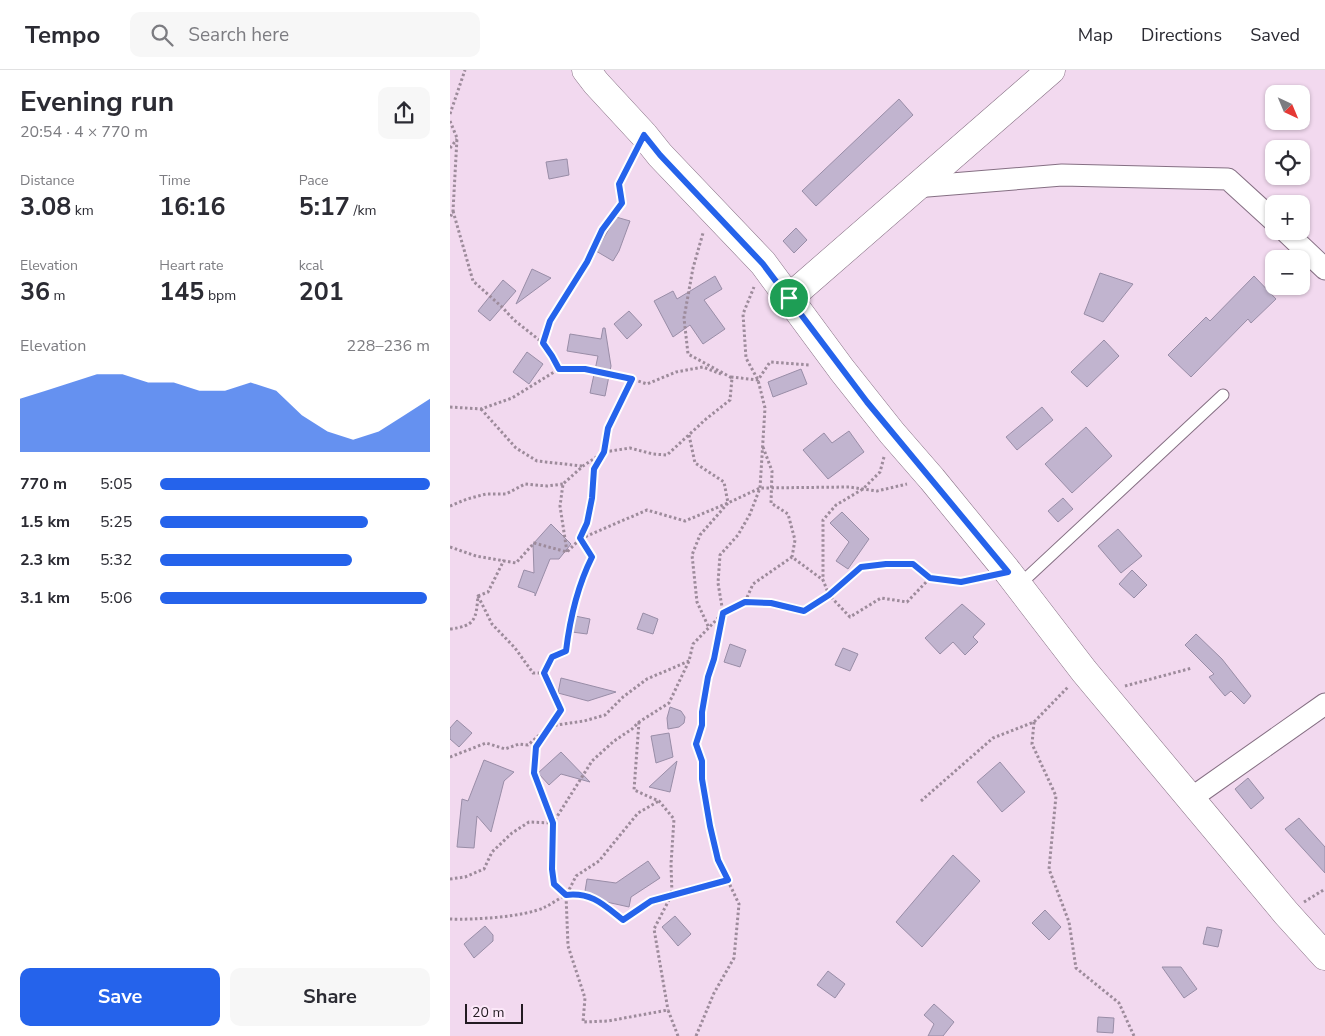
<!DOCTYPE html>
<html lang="en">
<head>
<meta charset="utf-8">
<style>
	:root { --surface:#fff; --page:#f7f7f7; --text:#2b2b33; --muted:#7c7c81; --line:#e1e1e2; --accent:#2563eb }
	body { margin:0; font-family:"Nunito Sans",sans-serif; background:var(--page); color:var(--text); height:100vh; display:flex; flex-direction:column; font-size:19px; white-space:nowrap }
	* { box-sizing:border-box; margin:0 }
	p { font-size:16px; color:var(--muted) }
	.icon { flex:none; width:28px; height:28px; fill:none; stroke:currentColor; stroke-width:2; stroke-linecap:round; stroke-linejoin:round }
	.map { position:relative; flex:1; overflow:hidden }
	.side { display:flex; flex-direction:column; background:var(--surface); width:450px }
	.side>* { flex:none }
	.needle { width:32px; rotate:136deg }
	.buttons { position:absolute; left:815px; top:15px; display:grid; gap:10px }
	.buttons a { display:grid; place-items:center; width:45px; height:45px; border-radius:10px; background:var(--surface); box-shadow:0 1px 4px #0004; font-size:25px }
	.scale { position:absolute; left:15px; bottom:12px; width:58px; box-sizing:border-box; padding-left:5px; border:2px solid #231b22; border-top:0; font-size:14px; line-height:18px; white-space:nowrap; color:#231b22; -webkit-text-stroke:4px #fce8f9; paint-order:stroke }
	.pin { position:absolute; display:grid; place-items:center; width:42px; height:42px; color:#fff; margin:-21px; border:2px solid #fff; border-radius:50%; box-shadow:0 1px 5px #0007 }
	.round { display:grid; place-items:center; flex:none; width:52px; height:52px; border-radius:10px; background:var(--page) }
	.headline { display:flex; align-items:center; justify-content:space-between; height:85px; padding:0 20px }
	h1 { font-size:28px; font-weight:700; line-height:38px }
	.metrics { display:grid; grid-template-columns:repeat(3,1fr); gap:8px; height:85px; padding:5px 20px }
	.metrics div { display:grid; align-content:center }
	.metrics b { font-size:25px; font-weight:700 }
	.metrics small { font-size:14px; font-weight:400 }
	.metrics p { font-size:14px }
	.chart { height:140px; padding:10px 20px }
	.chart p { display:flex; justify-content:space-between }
	.chart svg { width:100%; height:90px; margin-top:5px; fill:var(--accent); opacity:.7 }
	.action { display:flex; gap:10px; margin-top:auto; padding:10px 20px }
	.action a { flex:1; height:58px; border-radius:10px; background:var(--accent); color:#fff; font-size:20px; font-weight:700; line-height:58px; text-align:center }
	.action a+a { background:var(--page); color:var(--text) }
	ul { padding:0 20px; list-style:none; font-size:16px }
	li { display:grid; grid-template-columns:80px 60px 1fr; align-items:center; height:38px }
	li i { height:12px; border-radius:6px; background:var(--accent) }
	header { display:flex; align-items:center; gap:30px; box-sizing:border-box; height:70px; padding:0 25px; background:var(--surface); border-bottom:1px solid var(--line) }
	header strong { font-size:24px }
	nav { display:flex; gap:28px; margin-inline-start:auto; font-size:18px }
	.search { width:350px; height:45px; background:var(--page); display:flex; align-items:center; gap:12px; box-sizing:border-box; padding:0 18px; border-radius:10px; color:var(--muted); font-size:19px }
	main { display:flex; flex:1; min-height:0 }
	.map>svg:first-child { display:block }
	.building { fill:#c1b4cf; stroke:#998da7 }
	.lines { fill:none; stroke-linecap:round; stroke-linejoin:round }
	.service-casing { stroke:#856f83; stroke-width:13 }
	.minor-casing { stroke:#856f83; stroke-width:23 }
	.tertiary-casing { stroke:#856f83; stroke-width:29 }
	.path { stroke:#9d8b9b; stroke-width:3; stroke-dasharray:2.5 2.5; stroke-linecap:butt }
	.service { stroke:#fff; stroke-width:11 }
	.minor { stroke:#fff; stroke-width:21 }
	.tertiary { stroke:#fff; stroke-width:28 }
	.route-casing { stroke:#fff; stroke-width:10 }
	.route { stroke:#2563eb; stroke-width:6 }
</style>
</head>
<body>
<header>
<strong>Tempo</strong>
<div class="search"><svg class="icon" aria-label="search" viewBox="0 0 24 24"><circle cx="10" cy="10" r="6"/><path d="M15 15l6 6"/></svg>Search here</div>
<nav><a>Map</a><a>Directions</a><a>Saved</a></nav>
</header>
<main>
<section class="side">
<div class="headline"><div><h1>Evening run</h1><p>20:54 · 4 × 770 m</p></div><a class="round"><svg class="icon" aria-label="share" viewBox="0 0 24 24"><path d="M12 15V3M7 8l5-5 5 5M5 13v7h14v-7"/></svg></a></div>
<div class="metrics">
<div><p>Distance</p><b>3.08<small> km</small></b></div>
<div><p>Time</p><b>16:16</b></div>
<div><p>Pace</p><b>5:17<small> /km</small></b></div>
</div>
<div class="metrics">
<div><p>Elevation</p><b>36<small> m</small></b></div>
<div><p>Heart rate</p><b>145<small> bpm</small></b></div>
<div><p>kcal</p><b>201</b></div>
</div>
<div class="chart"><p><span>Elevation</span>228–236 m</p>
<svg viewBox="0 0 160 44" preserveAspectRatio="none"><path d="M0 44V18L10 14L20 10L30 6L40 6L50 10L60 10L70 14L80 14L90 10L100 14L110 26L120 34L130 38L140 34L150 26L160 18V44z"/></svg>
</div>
<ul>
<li><b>770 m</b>5:05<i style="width:100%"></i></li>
<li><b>1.5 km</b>5:25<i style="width:77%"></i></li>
<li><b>2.3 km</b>5:32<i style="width:71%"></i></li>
<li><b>3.1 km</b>5:06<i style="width:99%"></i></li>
</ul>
<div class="action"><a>Save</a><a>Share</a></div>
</section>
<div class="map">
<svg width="875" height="966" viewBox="0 0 875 966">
	<rect width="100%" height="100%" fill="#f2d9ef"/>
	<!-- building -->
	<g class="building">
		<path d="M449,29L463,45L366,136L352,121Z"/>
		<path d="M117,89L119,105L99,109L96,92Z"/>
		<path d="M166,147L180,151L169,181L163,191L146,181Z"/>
		<path d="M346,158L357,170L344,183L333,171Z"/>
		<path d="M82,199L101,208L66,234Z"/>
		<path d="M650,203L683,214L653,252L634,244Z"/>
		<path d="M265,206L272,219L254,230L275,259L253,274L240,255L223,267L204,231L223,221L227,229Z"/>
		<path d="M804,206L826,229L801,253L798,249L741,307L718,285L756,247L760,251Z"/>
		<path d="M53,210L66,221L40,251L28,241Z"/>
		<path d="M179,241L192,255L177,269L164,254Z"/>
		<path d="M153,258H155L161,296L155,326L140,323L148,286L117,281L120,264L151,269Z"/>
		<path d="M654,270L669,286L637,317L621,302Z"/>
		<path d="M77,282L93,294L79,314L63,302Z"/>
		<path d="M351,299L357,314L323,327L318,312Z"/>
		<path d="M592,337L603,350L567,380L556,367Z"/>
		<path d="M636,357L662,386L622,423L595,394Z"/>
		<path d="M399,361L414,382L378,409L353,380L374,363L382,373Z"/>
		<path d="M613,428L623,439L608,452L598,441Z"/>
		<path d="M392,442L419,469L398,499L386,491L399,472L380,453Z"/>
		<path d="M101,454L121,474L109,489H100L85,526V523L68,517L74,500L84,503L83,474Z"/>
		<path d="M668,459L692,486L671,503L648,476Z"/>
		<path d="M682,500L697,515L684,528L669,514Z"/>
		<path d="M512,534L535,554L523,567L528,572L515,585L503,572L490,584L475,568Z"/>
		<path d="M193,543L208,549L203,564L187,559Z"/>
		<path d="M125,546L140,549L137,564L122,562Z"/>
		<path d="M746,564L772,589L801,626L794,634L781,621L775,626L759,607L764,604L735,575Z"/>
		<path d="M280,574L296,580L290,597L274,592Z"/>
		<path d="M393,578L408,584L400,601L385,595Z"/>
		<path d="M111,608L166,622L138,631L108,623Z"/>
		<path d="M220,637L231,641L235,647L234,653L229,657L218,659L217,648Z"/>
		<path d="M7,650L22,663L9,677L0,669V658Z"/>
		<path d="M219,663L223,687L206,693L201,666Z"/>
		<path d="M111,682L140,712L111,704L99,715L88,703Z"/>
		<path d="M34,690L64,702L54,711L41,762L27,746L24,778L7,777L12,729L18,731Z"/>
		<path d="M227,691L220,722L199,717Z"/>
		<path d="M550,692L575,722L552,742L527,712Z"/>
		<path d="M798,708L814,728L801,739L785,719Z"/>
		<path d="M849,748L875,777V803L835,759Z"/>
		<path d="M503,785L530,811L472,877L446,852Z"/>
		<path d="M198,791L210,808L181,827L179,837L134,827L137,809L166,813Z"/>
		<path d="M595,840L611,857L599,870L582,853Z"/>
		<path d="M225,846L241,864L228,876L212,857Z"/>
		<path d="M35,856L43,865V871L24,888L14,874Z"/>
		<path d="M757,857L772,860L768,877L753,874Z"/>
		<path d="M712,897H731L747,919L734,928Z"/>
		<path d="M378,901L395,914L385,928L367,915Z"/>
		<path d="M484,934L504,952L493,966H478L484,954L474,945Z"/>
		<path d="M648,947L664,948L663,963L647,962Z"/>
	</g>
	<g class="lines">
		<!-- service casing -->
		<g class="service-casing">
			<path id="service" d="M568,516L773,325"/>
		</g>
		<!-- minor casing -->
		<g class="minor-casing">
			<g id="minor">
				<path d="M465,117L612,105L778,109L824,151"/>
				<path d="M835,161L875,199"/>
				<path d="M740,729L875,634"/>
			</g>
		</g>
		<!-- tertiary casing -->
		<g class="tertiary-casing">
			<g id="tertiary">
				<path d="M136,0L146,13L194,65L210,85L313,193L392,300L442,363L482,409L558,502L634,601L836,843L875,886"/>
				<path d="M339,228L601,0"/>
			</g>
		</g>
		<!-- path -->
		<g class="path">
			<path d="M0,44L15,0"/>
			<path d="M0,51L7,68L3,141L0,148"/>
			<path d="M0,78L7,69"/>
			<path d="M3,141L23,211L52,237L64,250L93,273L109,299"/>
			<path d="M93,273L99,251L137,192L152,160L172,133L169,114L182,87"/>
			<path d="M281,307L308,310L320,292L360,295"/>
			<path d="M0,337L31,339L62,328L109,299H135L182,309L197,314L226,302L253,297L271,304"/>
			<path d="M31,339L66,378L87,391L132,396"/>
			<path d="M239,365L245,393L274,412L278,433L250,465L242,485L247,532L259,558"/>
			<path d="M313,377L322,401L321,433L338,444L345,470L342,487"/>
			<path d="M434,387L430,402L413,419L386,435L373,450V510L379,525L400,547L431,528L457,532L480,508"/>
			<path d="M0,436L17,429L36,424H56L75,414L97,416L113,414"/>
			<path d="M0,477L26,486L66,493L84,473L117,482L130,469L137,453L142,428L144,399L154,382L180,378L203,384L217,385L256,349L280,330L282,308L238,284L234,248L243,198L253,163"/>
			<path d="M117,482L110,436L113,414L133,396L154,382L158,358L182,309"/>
			<path d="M28,526L42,554L65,578L83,603H94"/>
			<path d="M295,532L303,514L342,487L373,510"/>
			<path d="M0,559C25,556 26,550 28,526L38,522L54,490"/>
			<path d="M675,616L742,598"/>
			<path d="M189,652L184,720L209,731L224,749L221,794L222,824L204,859L218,940"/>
			<path d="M584,652L582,674L606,726L599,799L619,852L626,898L669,933L684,966"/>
			<path d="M100,656L134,651L155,645L173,627L197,609L239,591"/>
			<path d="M0,687L36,673L55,679L69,674L78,675L95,660"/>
			<path d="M471,731L543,668L584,652L618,617"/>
			<path d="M0,809L15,807L34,799L42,782L62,763L79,752L103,753L142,691L164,671L182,659L189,652L219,633L239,591L243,574L273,543L295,532L321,533L354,541L379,525L411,497L436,494H463L480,508L511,512L533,507"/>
			<path d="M117,824L126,806L149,791L188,743L209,731"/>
			<path d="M854,832L875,819"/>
			<path d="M0,849C23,850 76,847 95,837C106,832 117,821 130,824C147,828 160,840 173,850L201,831L278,810"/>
			<path d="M228,966L218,940L158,951L133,952L135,928L118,876L116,825L104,814L101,799L103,753L84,703L86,677L111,640L94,603L102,587L116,581C120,548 127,517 142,487L130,469L197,440L235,451L278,433L310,418L399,417L427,421L457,414"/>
			<path d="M246,966L264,923L284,888L289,834L268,790L260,756L252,709V691L247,674L252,655V642L257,607L264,589L273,543L268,513L270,485L288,465L300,444L310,418L315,338L308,310L296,288L293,244L304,217"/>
		</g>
		<!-- service -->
		<use href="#service" class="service"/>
		<!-- minor -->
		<use href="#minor" class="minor"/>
		<!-- tertiary -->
		<use href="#tertiary" class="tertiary"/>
	</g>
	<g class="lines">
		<!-- route casing -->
		<g class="route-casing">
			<path id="route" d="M194,65L210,85L313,194L417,332L558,502L511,512L480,508L463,494H436L411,497L379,525L354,541L321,533L295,532L273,543L264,589L258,607L252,642V655L246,674L252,691V709L260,756L268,790L278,810L201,831L173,850C154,835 142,822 116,825L104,814L102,799L103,753L84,703L86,677L111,640L94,603L102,587L116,581C120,548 127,517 142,487L130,468L137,453L142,428L144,399L154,382L158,358L182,309L135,299H109L102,286L93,273L100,251L137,192L152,160L172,133L169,114Z"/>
		</g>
		<!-- route -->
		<use href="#route" class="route"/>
	</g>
</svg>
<div class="buttons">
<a><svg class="needle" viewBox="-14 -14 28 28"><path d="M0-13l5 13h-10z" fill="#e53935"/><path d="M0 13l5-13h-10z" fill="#7c7c81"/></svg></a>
<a><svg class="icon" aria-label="locate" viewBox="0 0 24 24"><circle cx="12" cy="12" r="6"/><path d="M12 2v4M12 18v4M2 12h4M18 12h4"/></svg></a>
<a>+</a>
<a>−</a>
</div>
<div class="scale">20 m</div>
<div class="pin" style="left:339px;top:228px;background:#1e9e55"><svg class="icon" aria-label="arrive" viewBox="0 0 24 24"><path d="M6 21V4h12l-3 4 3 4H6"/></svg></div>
</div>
</main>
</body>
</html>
